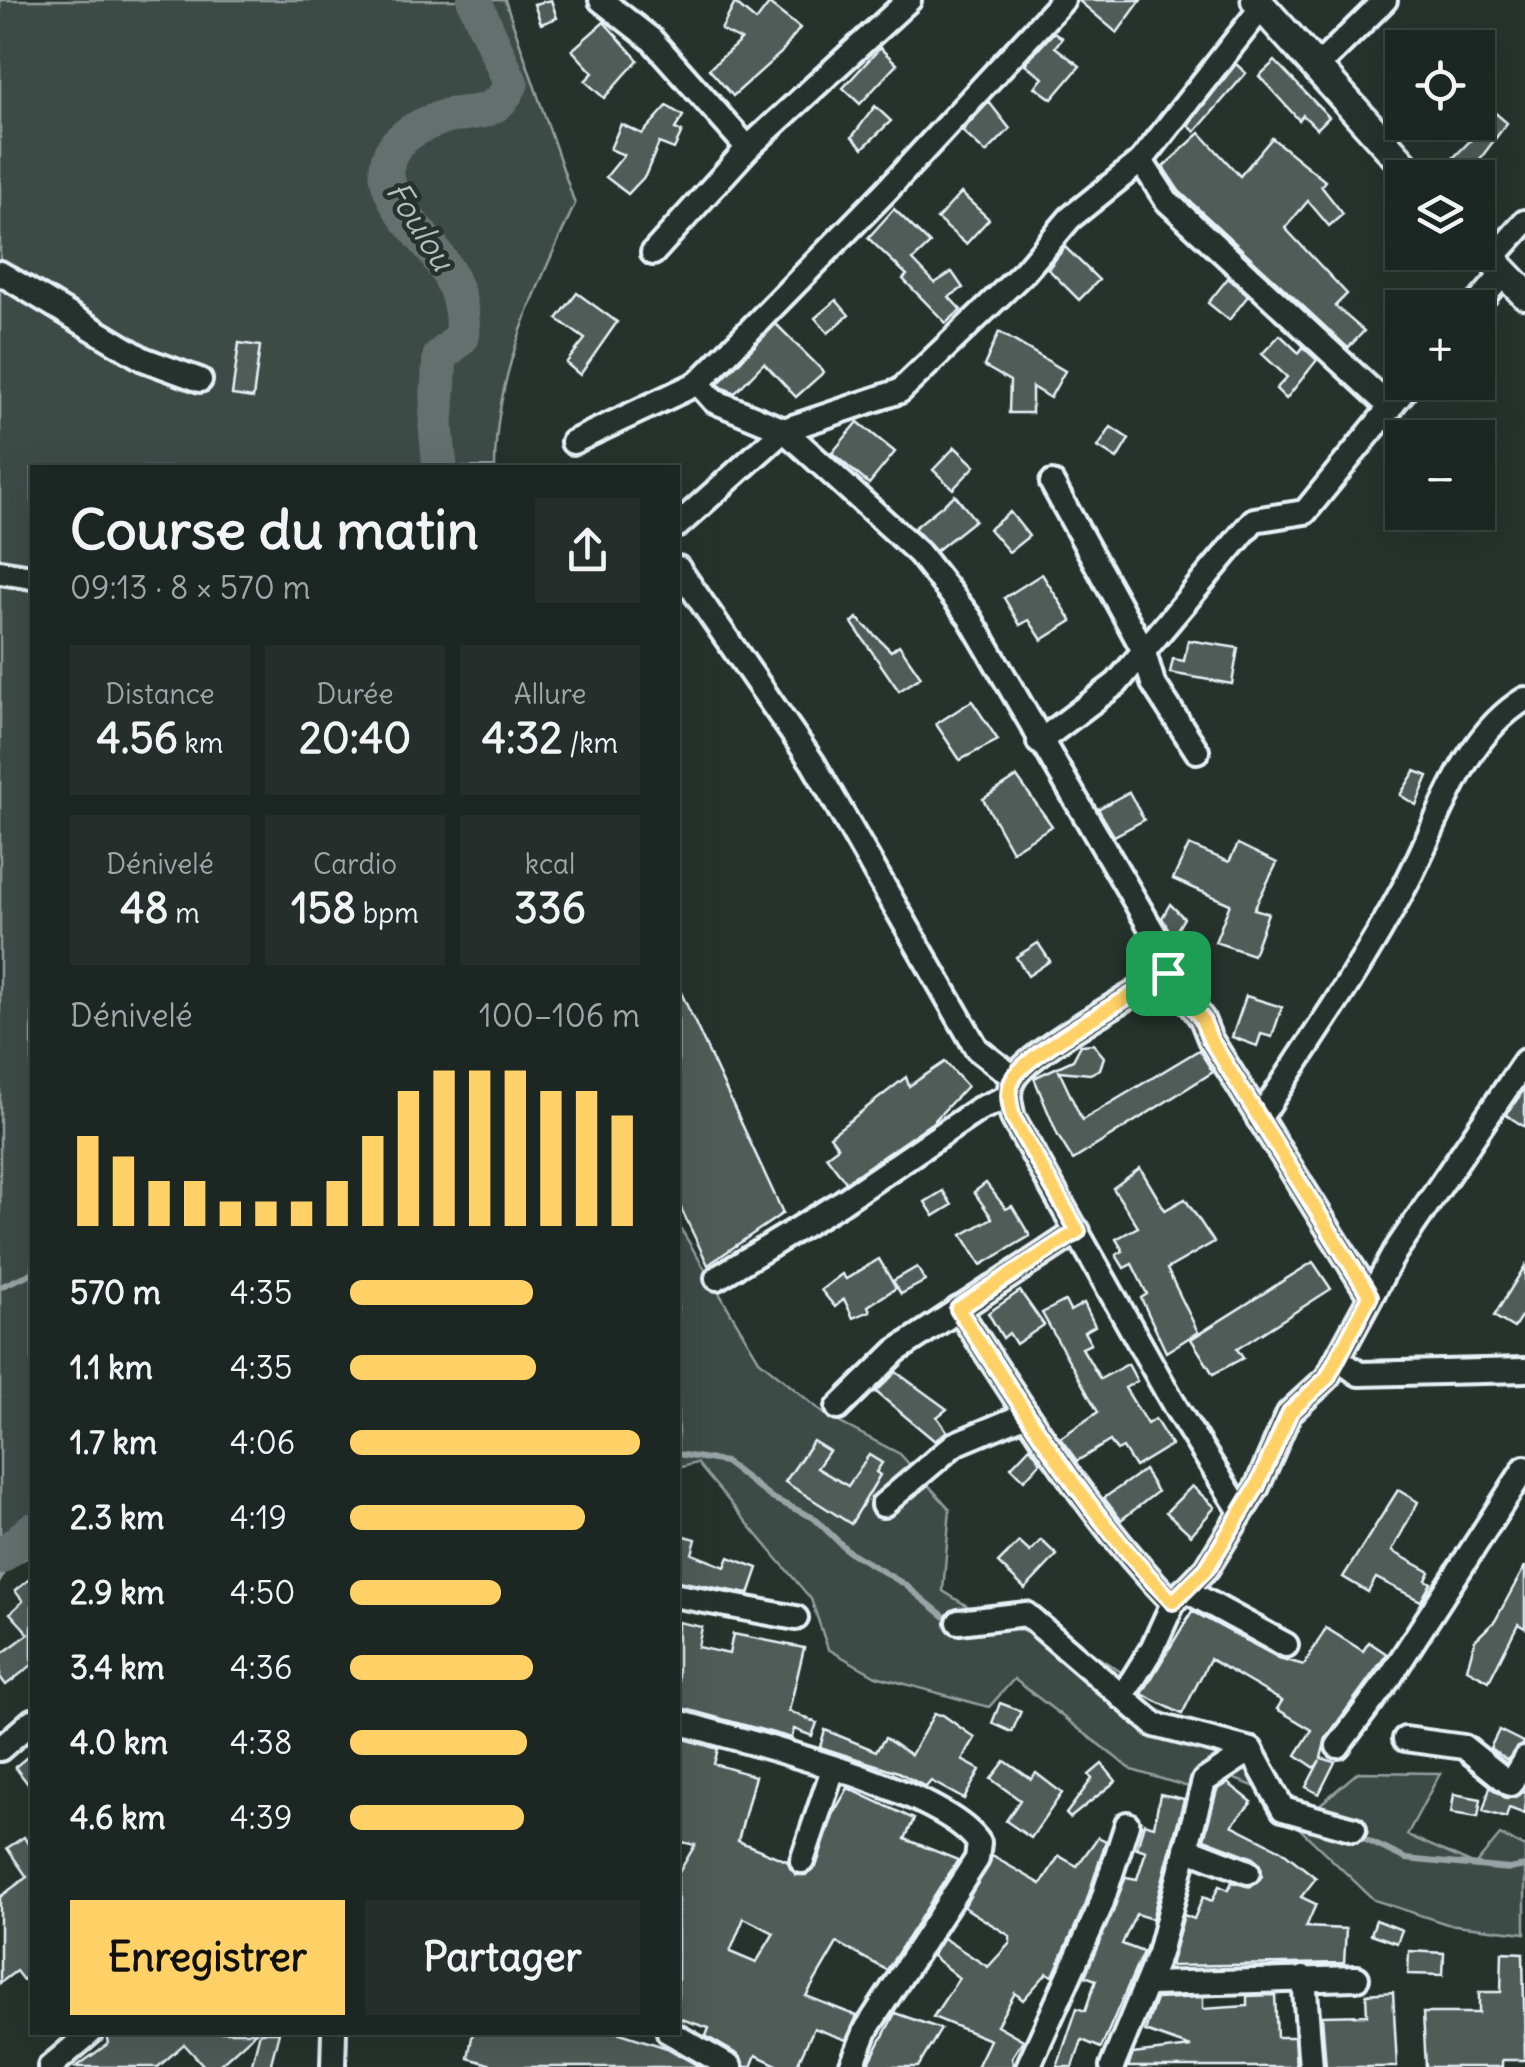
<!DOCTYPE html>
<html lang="fr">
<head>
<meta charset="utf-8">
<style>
	:root { --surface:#1c2622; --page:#252e2a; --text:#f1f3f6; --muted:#a0a5a5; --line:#3a4340; --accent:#ffd166 }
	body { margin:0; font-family:Delius,sans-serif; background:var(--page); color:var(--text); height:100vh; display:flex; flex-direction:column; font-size:38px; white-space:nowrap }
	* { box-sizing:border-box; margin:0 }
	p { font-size:32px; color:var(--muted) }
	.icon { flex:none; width:55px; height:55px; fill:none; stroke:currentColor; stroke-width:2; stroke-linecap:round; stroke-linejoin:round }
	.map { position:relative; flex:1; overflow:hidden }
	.details { position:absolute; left:30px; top:465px; width:650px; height:1570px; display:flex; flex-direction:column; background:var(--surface); border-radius:0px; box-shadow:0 10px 40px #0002,0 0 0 2px var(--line) }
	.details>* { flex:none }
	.buttons { position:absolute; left:1385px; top:30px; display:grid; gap:20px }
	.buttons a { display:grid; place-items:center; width:110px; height:110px; border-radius:0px; background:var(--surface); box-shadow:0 10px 40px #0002,0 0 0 2px var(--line); font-size:50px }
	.pin { position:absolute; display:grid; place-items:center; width:85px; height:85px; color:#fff; margin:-42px; border-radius:20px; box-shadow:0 5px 15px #0006 }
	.round { display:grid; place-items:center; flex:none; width:105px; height:105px; border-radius:0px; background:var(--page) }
	.summary { display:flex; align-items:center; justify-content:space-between; height:170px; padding:0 40px }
	h1 { font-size:55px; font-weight:700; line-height:75px }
	.stats { display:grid; grid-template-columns:repeat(3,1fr); gap:15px; height:170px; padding:10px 40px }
	.stats div { display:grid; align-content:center; border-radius:0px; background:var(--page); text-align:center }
	.stats b { font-size:42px; font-weight:700 }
	.stats small { font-size:28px; font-weight:400 }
	.stats p { font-size:28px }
	.chart { height:280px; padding:20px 40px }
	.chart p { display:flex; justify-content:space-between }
	.chart svg { width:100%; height:180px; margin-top:10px; stroke:var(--accent); stroke-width:6 }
	.cta { display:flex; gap:20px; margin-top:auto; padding:20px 40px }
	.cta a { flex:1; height:115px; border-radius:0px; background:var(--accent); color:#111; font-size:40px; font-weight:700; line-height:115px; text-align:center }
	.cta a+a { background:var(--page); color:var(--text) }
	ul { padding:0 40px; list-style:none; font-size:32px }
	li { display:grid; grid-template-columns:160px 120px 1fr; align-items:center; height:75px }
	li i { height:25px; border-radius:12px; background:var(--accent) }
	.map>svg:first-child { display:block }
	.green { fill:#3e4b47; stroke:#939ea0; stroke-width:2.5 }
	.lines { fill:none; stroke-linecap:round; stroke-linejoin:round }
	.stream { stroke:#98a3a5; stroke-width:6 }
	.river { stroke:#636f6d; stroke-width:35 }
	.building { fill:#505c59; stroke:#e8f1f8; stroke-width:2.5; fill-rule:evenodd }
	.minor-casing { stroke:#e8f1f8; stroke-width:30 }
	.tertiary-casing { stroke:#e8f1f8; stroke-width:35 }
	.minor { stroke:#26332d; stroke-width:22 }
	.tertiary { stroke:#26332d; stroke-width:28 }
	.route-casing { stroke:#fff; stroke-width:20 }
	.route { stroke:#ffd166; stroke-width:12 }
	.labels { text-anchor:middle; stroke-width:9; stroke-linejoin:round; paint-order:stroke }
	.water-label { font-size:32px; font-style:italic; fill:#b3bdc0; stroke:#26332d }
</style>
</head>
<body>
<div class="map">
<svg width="1525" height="2067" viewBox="0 0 1525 2067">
	<rect width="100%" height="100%" fill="#26332d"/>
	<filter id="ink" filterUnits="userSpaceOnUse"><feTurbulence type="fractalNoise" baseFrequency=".01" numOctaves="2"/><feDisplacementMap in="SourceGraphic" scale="20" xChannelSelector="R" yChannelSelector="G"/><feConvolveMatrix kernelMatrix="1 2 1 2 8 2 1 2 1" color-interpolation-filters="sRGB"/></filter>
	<g filter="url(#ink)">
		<!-- green -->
		<g class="green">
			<path d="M0,0H505L575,204C536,290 495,372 495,467L32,468V1554L6,1571L0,1581Z"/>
			<path d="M678,1224L759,1360L827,1416L900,1454L950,1509L943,1591L993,1622L1033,1615L1124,1674L1117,1686L1172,1717L1230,1738L1310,1813L1358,1772L1440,1773L1407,1835L1475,1865L1500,1835L1525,1847V1933L1447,1924L1374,1900L1256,1787L1219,1773L1195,1789L1132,1770L1014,1679L989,1707L876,1676L828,1649L811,1599L697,1463L678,1468Z"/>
		</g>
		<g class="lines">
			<!-- stream -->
			<g class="stream">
				<path d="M0,1287L32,1273"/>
				<path d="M678,1454L725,1462L772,1498L814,1518L848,1551L904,1584L955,1625"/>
				<path d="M982,1630L1016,1627L1033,1631"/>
				<path d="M1358,1836L1406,1859L1509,1869L1525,1866"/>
			</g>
			<!-- river -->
			<g class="river">
				<path d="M440,468L436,426L440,357L462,337C466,292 444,261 415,228C369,174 379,137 447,116C459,113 473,114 485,110C499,105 505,96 511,84L474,0"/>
				<path d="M0,1557L32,1530"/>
			</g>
		</g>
		<!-- building -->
		<g class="building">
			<path d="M551,0L557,18L541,24L534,4Z"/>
			<path d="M1078,0H1141L1117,33Z"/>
			<path d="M735,3L756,21L769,4L800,28L781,53L733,96L709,69L741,40L721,30Z"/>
			<path d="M604,22L638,60L604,98L585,81L593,73L572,50Z"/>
			<path d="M1054,32L1062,38L1055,47L1080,66L1052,99L1035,87L1043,78L1025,64Z"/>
			<path d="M880,48L897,64L860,104L843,88Z"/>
			<path d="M1275,61L1329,117L1317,129L1303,115L1299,120L1259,76Z"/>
			<path d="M1236,64L1246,73L1195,132L1188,125Z"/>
			<path d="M1478,98L1507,123L1477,163L1458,178L1446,165L1472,139L1462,130L1468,122H1478Z"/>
			<path d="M989,102L1010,129L986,153L962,131Z"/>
			<path d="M667,106L683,116L675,129L682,132L674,149L659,143L645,176L628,194L606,177L624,155L610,149L621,124L642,134Z"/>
			<path d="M875,106L891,121L863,148L852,137Z"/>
			<path d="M1200,133L1240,176L1272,138L1325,181L1321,186L1343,214L1329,226L1308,201L1285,228L1347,294L1335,306L1364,331L1348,348L1179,191L1163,167Z"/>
			<path d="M961,193L989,219L966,244L937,219Z"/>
			<path d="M894,209L930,244L913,260L935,283L952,272L963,288L949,297L961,310L946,323L903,279L907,275L868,238Z"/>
			<path d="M1065,247L1099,280L1079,300L1048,269Z"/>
			<path d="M1228,278L1248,296L1229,320L1208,303Z"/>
			<path d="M577,293L617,322L580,375L566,363L585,339L557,319Z"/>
			<path d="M836,300L849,315L828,333L815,318Z"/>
			<path d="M776,324L824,372L796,397L764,363L735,393L723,388L718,384Z"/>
			<path d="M999,332L1065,371L1050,398L1032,387V413H1009L1010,381L984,366Z"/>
			<path d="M1280,335L1299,353L1303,347L1317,360L1286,399L1276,389L1287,377L1262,354Z"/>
			<path d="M239,343L260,346L253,398L232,395Z"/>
			<path d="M858,422L895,452L869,484L832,453Z"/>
			<path d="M1111,427L1129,439L1117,459L1098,447Z"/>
			<path d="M955,447L975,466L953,489L933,470Z"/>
			<path d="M955,495L975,520L936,551L914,528Z"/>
			<path d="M1010,512L1029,536L1009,552L989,529Z"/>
			<path d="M1042,574L1072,621L1042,640L1029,620L1020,625L1004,598Z"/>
			<path d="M857,618L891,651L899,645L921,677L899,691L852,623Z"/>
			<path d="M1188,640L1238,648L1232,684L1170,673L1173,659L1184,661Z"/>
			<path d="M972,701L998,740L960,760L936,724Z"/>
			<path d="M1415,771L1428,776L1416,805L1400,795Z"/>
			<path d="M1017,777L1052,826L1012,851L983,799Z"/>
			<path d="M1129,792L1144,820L1114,836L1098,809Z"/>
			<path d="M1238,844L1277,863L1254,909L1268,913L1253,955L1215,942L1230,904L1173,879L1189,845L1229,862Z"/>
			<path d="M1170,904L1184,918L1173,937L1162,918Z"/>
			<path d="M1038,943L1050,961L1028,976L1016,957Z"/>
			<path d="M678,986L783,1213L708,1265L678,1202Z"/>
			<path d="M1246,996L1282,1007L1272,1037L1261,1034L1257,1046L1232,1037Z"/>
			<path d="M1093,1044L1104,1057L1100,1069L1090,1074L1059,1071L1082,1120L1199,1050L1213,1072L1073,1160L1058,1136L1034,1078L1073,1060L1081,1045Z"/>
			<path d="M945,1062L967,1086L933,1122L846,1182L826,1156L838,1147L830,1136L906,1077L909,1086Z"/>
			<path d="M1525,1088V1127L1506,1115Z"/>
			<path d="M1140,1168L1165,1210L1185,1199L1214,1242L1167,1269L1198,1332L1166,1352L1141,1298L1147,1294L1132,1264L1124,1268L1116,1255L1123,1251L1116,1239L1138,1227L1113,1188Z"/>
			<path d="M986,1183L1006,1209L1012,1206L1030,1236L981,1265L962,1235L992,1218L974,1192Z"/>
			<path d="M943,1191L952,1205L934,1216L925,1202Z"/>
			<path d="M879,1259L896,1288L868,1306L870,1311L853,1318L844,1299L835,1307L821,1290L842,1274L846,1279Z"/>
			<path d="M1313,1262L1331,1289L1237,1349L1243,1358L1213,1374L1191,1339Z"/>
			<path d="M1525,1266V1311L1514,1328L1494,1316Z"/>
			<path d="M917,1267L925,1281L901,1294L893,1281Z"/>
			<path d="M1020,1291L1044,1325L1016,1344L1009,1333L1003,1338L988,1313Z"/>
			<path d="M1065,1301L1070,1311L1084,1303L1095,1326L1084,1332L1091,1344L1082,1348L1100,1379L1128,1364L1137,1381L1125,1388L1147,1424L1155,1419L1171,1445L1135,1467L1123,1448L1117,1451L1110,1441L1077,1461L1060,1438L1098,1412L1042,1313Z"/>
			<path d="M896,1372L947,1409L937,1417L947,1431L935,1441L876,1392Z"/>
			<path d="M813,1441L829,1451L817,1468L848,1486L869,1455L882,1463L876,1472L880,1475L851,1524L785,1482Z"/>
			<path d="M1030,1447L1041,1462L1024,1480L1011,1467Z"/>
			<path d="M1144,1470L1157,1492L1121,1520L1104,1498Z"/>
			<path d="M1192,1486L1215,1507L1191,1535L1166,1512Z"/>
			<path d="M1398,1490L1418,1502L1392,1551L1430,1572L1426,1580L1431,1583L1421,1601L1376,1578L1368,1592L1343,1577Z"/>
			<path d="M678,1534L696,1539L692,1554L725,1567L729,1557L758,1568L749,1594L678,1581Z"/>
			<path d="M1041,1540L1057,1555L1025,1589L998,1563L1019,1542L1030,1552Z"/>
			<path d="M1525,1566V1628L1518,1624L1489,1681L1467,1669L1475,1640L1495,1621Z"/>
			<path d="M32,1577V1665L6,1685L0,1677V1655L29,1634L10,1613L23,1601L15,1591Z"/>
			<path d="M1192,1611L1279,1658L1304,1665L1326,1628L1363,1651L1369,1642L1387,1654L1326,1738L1321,1758L1335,1762L1319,1794L1306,1787L1320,1760L1315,1768L1296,1755L1312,1730L1277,1709L1282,1701L1210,1659L1182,1714L1142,1694Z"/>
			<path d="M678,1622L702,1627L698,1647L729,1654L733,1634L804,1648L789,1711L817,1723L812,1736L794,1729L792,1738L678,1707Z"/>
			<path d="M1000,1703L1021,1711L1012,1732L992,1723Z"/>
			<path d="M934,1714L943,1715L975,1738L962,1760L980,1770L964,1799L931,1781L926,1787L898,1772L820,1747L825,1730L876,1751L885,1738L911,1755Z"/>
			<path d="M1499,1730L1525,1743L1507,1760L1490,1748Z"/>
			<path d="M678,1737L718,1749L714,1764L755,1776L738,1841L787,1861L796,1875H806L816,1867L834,1812L848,1788L914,1819L905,1839L958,1860L887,1970L837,1943L806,1996L857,2016L846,2040L814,2028L796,2067H781L756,2055L751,2067H745L738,2055L706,2036L709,2028L678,2018V1874L695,1845L678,1841L682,1808L678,1807ZM744,1918L774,1933L756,1963L730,1952Z"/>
			<path d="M32,1753V1789L15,1767Z"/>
			<path d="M1005,1761L1031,1779L1036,1773L1062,1793L1031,1838L1006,1821L1020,1800L991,1779Z"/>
			<path d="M1102,1764L1116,1781L1070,1818L1066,1814L1092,1779L1089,1775Z"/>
			<path d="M1228,1783L1252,1802L1232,1825L1281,1850L1316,1878L1301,1897L1316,1904L1306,1927L1346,1929L1344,1963L1170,1966L1184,1915L1194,1919L1203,1897L1212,1901L1219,1886L1228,1890L1232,1882L1251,1887L1262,1876L1254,1858L1204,1839L1217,1790Z"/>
			<path d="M1490,1787L1507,1799L1525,1791V1814L1509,1808L1506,1818L1483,1811Z"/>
			<path d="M1160,1794L1184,1799L1152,1919L1136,1914L1122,1944L1143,1952L1101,2048L1082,2040L1073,2067H1057L1077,2008L1085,2011L1096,1980L1085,1976L1126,1877L1137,1879L1146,1851L1137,1848L1144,1823L1154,1826Z"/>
			<path d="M1454,1794L1481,1799L1478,1817L1451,1813Z"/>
			<path d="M24,1837L32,1850V1973L23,1980L16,1971L0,1983V1897L27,1877L7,1848Z"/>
			<path d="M1098,1837L1106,1841L1087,1900L1053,1976L1047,1973L1023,2000L1015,1993L997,2025L1023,2040L1012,2057L1013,2067H977L990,2040L933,2017L959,1978L932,1956L943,1938L988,1967L1010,1943V1936L964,1907L992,1856L1041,1884L1059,1856L1077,1866Z"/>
			<path d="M1376,1920L1402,1930L1397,1943L1371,1934Z"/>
			<path d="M1409,1951L1444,1953L1443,1975L1408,1974Z"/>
			<path d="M1502,1952L1523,1953L1525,2060H1502V2067H1426L1423,2013H1479V1992H1501Z"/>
			<path d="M1393,1992L1397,2067H1326L1322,2016L1367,2015L1366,1994Z"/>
			<path d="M1275,1995L1277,2037H1294L1296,2067H1128L1133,2054L1191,2047L1145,2031L1156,1999L1203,1997V2009L1247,2006V1996Z"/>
			<path d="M895,2013L941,2029L918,2067H867Z"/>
			<path d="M106,2032H256L217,2067H205L184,2044L158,2067H76L109,2043Z"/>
			<path d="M260,2032H279L270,2067H251Z"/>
			<path d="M473,2032H617L667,2048L700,2067H499L468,2058Z"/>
		</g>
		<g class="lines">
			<!-- minor casing -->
			<g class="minor-casing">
				<g id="minor">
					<path d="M601,0L652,40L748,148"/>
					<path d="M1317,67L1385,0"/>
					<path d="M1141,161L1167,201L1391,408"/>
					<path d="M653,253L748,148L909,0"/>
					<path d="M1491,260L1525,222"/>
					<path d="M0,273L143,359L200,380"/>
					<path d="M1474,308L1504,273"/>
					<path d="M698,383L714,401L784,430L919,553L970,618L1167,956L1168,973"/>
					<path d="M573,442L698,383L886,191L1063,0"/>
					<path d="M1052,483L1143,649L1153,683L1197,751"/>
					<path d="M678,525L784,430L900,391L1025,271L1070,218L1141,161L1262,7"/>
					<path d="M678,568L813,763L977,1049L1013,1077"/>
					<path d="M0,572L32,577"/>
					<path d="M1039,742L1117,683L1254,520L1305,512L1411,382"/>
					<path d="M1259,1119C1310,1042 1363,965 1406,884C1439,821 1462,737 1525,699"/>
					<path d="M717,1278L842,1202L979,1109L1008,1097"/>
					<path d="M958,1309C1025,1411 1087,1515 1173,1603"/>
					<path d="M1338,1359L1359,1374L1525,1370"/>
					<path d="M838,1408L896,1351L1078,1231"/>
					<path d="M883,1505L955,1444L1027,1414"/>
					<path d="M1240,1510L1176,1408L1013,1118C1010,1105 1006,1092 1013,1080C1027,1052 1137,993 1168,973L1202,1019L1210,1039L1370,1296"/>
					<path d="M1185,1590L1286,1645"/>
					<path d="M678,1596L796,1618"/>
					<path d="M959,1622L1026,1614L1155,1725L1251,1750L1283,1809L1354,1829"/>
					<path d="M1122,1697L1153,1647L1173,1603L1207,1568L1257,1487L1289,1413L1327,1378L1395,1252L1525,1061"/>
					<path d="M678,1722C745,1742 943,1788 979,1843L977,1859L867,2028L851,2067"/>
					<path d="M1405,1739L1464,1747L1510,1784L1525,1759"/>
					<path d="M1338,1746L1390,1677L1525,1468"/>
					<path d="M0,1749L32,1721"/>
					<path d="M1186,1848L1248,1872"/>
					<path d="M802,1861L833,1769"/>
					<path d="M1304,1978L1311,2067"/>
					<path d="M1149,1984L1357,1978"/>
					<path d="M669,2032L730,2067"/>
					<path d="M50,2067L91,2032"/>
					<path d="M333,2067L334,2032"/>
					<path d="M1028,2067L1101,1905L1127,1824"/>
					<path d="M1112,2067L1159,1953L1204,1781L1251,1750"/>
				</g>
			</g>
			<!-- tertiary casing -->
			<g class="tertiary-casing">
				<g id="tertiary">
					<path d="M1256,0L1416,178"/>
					<path d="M1478,245L1525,294"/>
				</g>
			</g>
			<!-- minor -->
			<use href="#minor" class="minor"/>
			<!-- tertiary -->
			<use href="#tertiary" class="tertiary"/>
		</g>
	</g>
	<g class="lines" filter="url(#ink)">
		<!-- route casing -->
		<g class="route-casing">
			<path id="route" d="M1168,973L1202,1019L1210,1039L1370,1296L1327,1378L1290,1412L1257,1486L1207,1568L1173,1602C1087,1515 1025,1411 958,1309L1078,1231L1013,1118C1010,1105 1006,1092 1013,1079C1027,1052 1137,993 1168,973Z"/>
		</g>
		<!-- route -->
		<use href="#route" class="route"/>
	</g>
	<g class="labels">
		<!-- water labels -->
		<g class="water-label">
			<text transform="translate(420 226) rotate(58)" y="11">Foulou</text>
		</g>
	</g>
</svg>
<div class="buttons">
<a><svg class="icon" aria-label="locate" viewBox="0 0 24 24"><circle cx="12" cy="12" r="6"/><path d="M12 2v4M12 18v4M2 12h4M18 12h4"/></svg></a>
<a><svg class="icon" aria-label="layers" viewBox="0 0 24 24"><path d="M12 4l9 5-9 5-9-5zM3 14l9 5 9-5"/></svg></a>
<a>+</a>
<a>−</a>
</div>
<div class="pin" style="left:1168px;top:973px;background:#1e9e55"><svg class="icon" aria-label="arrive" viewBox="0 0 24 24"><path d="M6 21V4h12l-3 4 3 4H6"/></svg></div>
<section class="details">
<div class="summary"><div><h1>Course du matin</h1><p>09:13 · 8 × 570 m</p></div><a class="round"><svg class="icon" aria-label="share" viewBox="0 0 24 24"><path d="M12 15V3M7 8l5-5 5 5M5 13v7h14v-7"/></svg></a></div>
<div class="stats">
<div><p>Distance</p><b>4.56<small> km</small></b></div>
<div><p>Durée</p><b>20:40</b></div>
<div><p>Allure</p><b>4:32<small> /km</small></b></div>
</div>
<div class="stats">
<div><p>Dénivelé</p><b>48<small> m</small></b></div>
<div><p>Cardio</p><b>158<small> bpm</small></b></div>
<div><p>kcal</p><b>336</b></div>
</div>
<div class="chart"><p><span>Dénivelé</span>100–106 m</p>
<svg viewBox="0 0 160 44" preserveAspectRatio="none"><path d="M5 44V22M15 44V27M25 44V33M35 44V33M45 44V38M55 44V38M65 44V38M75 44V33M85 44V22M95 44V11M105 44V6M115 44V6M125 44V6M135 44V11M145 44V11M155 44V17"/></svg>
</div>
<ul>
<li><b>570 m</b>4:35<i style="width:63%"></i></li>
<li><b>1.1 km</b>4:35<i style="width:64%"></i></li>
<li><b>1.7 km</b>4:06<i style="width:100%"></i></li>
<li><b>2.3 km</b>4:19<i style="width:81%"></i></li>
<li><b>2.9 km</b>4:50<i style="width:52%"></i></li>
<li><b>3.4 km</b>4:36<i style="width:63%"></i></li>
<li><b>4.0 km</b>4:38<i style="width:61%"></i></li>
<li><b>4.6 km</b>4:39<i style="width:60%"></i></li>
</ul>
<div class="cta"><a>Enregistrer</a><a>Partager</a></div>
</section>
</div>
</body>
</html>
